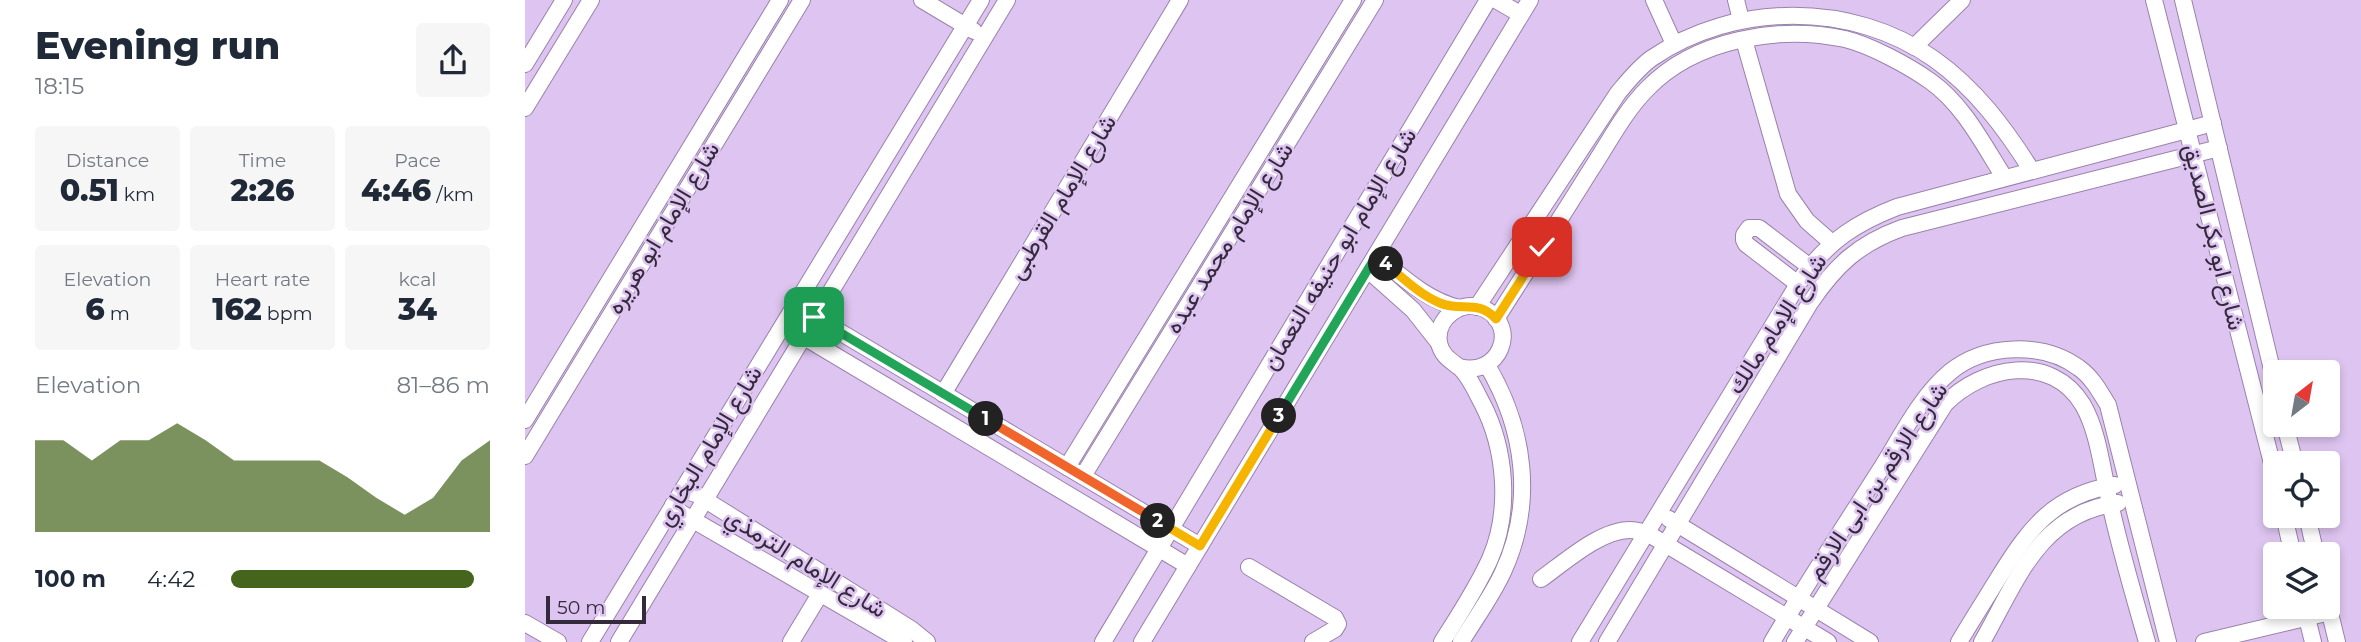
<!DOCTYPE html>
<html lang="en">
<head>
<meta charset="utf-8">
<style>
	:root { --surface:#fff; --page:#f6f6f7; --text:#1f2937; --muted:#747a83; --accent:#44651b }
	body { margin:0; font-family:Montserrat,Vazirmatn,sans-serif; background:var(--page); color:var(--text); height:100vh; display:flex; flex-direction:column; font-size:26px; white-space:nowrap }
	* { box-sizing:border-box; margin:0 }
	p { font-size:23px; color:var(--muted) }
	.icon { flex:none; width:38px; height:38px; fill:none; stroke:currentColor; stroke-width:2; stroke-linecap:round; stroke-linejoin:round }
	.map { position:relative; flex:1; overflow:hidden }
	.sheet { display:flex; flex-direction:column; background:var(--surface); width:525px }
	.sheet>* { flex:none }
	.needle { width:46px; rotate:31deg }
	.controls { position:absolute; left:1738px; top:360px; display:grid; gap:14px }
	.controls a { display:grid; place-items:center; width:77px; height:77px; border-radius:7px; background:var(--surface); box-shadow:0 4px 10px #0003; font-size:35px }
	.scale { position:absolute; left:21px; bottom:18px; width:100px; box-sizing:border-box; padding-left:7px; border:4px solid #342a3b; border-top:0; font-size:19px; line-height:24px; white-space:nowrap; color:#342a3b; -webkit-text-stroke:5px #dec5f1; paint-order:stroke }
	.pin { position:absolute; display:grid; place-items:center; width:60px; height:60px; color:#fff; margin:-30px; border-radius:14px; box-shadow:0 4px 10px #0006 }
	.km { position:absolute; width:35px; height:35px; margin:-18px; border-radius:50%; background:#222; color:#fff; font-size:19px; line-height:35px; text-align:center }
	.round { display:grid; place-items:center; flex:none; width:74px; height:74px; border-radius:7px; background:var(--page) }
	.summary { display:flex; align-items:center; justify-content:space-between; height:119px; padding:0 35px }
	h1 { font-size:38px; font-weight:800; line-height:52px }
	.metrics { display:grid; grid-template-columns:repeat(3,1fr); gap:10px; height:119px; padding:7px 35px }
	.metrics div { display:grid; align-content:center; border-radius:7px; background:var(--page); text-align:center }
	.metrics b { font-size:30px; font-weight:800 }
	.metrics small { font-size:19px; font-weight:400 }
	.metrics p { font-size:19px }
	.chart { height:196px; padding:14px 35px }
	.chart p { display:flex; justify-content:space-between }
	.chart svg { width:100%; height:126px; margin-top:7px; fill:var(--accent); opacity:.7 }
	ul { padding:0 35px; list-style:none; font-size:23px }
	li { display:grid; grid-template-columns:112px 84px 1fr; align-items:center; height:52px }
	li i { height:18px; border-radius:9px; background:var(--accent) }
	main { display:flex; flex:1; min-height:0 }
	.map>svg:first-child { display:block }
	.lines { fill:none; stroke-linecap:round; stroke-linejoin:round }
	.minor-casing { stroke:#9982ab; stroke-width:18 }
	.minor { stroke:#fff; stroke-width:16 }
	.split-1-casing { stroke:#fff; stroke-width:14 }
	.split-2-casing { stroke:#fff; stroke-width:14 }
	.split-3-casing { stroke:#fff; stroke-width:14 }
	.split-4-casing { stroke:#fff; stroke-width:14 }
	.split-5-casing { stroke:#fff; stroke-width:14 }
	.split-1 { stroke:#22a559; stroke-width:9 }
	.split-2 { stroke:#f0652b; stroke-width:9 }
	.split-3 { stroke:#f5b400; stroke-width:9 }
	.split-4 { stroke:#22a559; stroke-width:9 }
	.split-5 { stroke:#f5b400; stroke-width:9 }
	.labels { text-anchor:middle; stroke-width:5; stroke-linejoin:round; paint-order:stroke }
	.street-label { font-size:24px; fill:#342a3b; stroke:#dec5f1 }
</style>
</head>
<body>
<main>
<section class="sheet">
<div class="summary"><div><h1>Evening run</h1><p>18:15</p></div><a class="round"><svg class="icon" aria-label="share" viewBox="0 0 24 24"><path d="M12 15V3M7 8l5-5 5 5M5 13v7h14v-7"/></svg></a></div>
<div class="metrics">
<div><p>Distance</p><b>0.51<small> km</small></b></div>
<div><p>Time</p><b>2:26</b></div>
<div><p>Pace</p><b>4:46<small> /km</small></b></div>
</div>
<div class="metrics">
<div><p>Elevation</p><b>6<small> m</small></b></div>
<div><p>Heart rate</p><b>162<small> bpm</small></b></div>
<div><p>kcal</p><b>34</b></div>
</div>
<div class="chart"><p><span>Elevation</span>81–86 m</p>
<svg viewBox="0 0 160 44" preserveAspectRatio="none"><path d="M0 44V12L10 12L20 19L30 12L40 12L50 6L60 12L70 19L80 19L90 19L100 19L110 25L120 32L130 38L140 32L150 19L160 12V44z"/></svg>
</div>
<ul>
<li><b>100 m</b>4:42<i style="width:94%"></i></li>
</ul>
</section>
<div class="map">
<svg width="1836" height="642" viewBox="0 0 1836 642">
	<rect width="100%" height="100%" fill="#dec5f1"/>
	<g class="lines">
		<!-- minor casing -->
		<g class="minor-casing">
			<g id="minor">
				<path d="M397,0L449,31"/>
				<path d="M971,0L995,14"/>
				<path d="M1129,0L1149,44"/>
				<path d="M1211,0L1216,20"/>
				<path d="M1629,0L1750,475"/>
				<path d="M1658,0L1750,382"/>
				<path d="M1219,40L1263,194L1282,221L1307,243"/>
				<path d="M1389,47L1437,0"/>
				<path d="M0,64L39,0"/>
				<path d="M0,108L66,0"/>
				<path d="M851,256C878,277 901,300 934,308"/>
				<path d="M843,270L888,310L914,343"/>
				<path d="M1273,284L1221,244L1219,240V235L1224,228H1234L1285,267"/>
				<path d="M952,307L1093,93C1103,81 1114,67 1127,58C1209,2 1327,1 1409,59C1450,88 1480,128 1507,171"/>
				<path d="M283,313L675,546"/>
				<path d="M971,319C1002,270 1034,221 1065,171C1083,144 1099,112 1122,89C1170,39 1254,25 1320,39C1345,45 1384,66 1405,81C1438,104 1458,144 1479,177"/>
				<path d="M269,331L663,566"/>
				<path d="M418,394L655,0"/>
				<path d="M0,420L255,0"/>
				<path d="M1760,425L1770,464"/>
				<path d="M0,456L277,0"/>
				<path d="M542,467L828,0"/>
				<path d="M558,476L850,0"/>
				<path d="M158,490L171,494L386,629L402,642"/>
				<path d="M148,505L156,513L379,642"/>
				<path d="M1759,516L1768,555"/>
				<path d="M1782,516L1791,555"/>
				<path d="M1144,519L1345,642"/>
				<path d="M724,567L810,618L813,624L810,629L788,642"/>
				<path d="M1016,579C1040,562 1075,530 1105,530C1111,530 1117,532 1122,533L1303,642"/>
				<path d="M1802,601L1812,642"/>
				<path d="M1780,610L1788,642"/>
				<path d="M0,623L33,642"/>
				<path d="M65,642L456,0"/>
				<path d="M94,642L482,0"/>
				<path d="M266,642L295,594"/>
				<path d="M578,642L963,0"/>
				<path d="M617,642L1005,0"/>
				<path d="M917,642C934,615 952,588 965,559C986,511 981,449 957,403C951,392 944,375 934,367C925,360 917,356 914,343C910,318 937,298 960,309C995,327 974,378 934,367"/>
				<path d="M936,642C950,619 967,596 978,572C1010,503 1000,429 962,365"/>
				<path d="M1055,642L1278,276C1305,240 1331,223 1372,207L1688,123"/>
				<path d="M1082,642L1285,303C1311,265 1333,244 1377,228L1694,148"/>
				<path d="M1247,642C1282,583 1320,525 1357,467C1377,435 1396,396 1425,372C1459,344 1518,341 1554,368C1567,377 1575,392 1583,405L1643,642"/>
				<path d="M1270,642L1420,404C1457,366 1526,352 1558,405C1574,433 1577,471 1585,503C1595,549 1609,596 1622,642"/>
				<path d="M1434,642C1447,620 1461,598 1474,577C1505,527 1529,495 1590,485"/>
				<path d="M1457,642C1492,581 1514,513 1593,503"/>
				<path d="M1679,642L1805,612"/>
			</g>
		</g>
		<!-- minor -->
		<use href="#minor" class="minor"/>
	</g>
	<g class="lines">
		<!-- split-1 casing -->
		<g class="split-1-casing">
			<path id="split-1" d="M289,317L461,419"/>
		</g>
		<!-- split-2 casing -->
		<g class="split-2-casing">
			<path id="split-2" d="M461,419L633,521"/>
		</g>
		<!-- split-3 casing -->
		<g class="split-3-casing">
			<path id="split-3" d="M633,521L675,546L754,416"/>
		</g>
		<!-- split-4 casing -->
		<g class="split-4-casing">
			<path id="split-4" d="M754,416L851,256L861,264"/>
		</g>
		<!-- split-5 casing -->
		<g class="split-5-casing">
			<path id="split-5" d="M861,264C878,278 895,295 915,303C936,312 953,299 971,319L1017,247"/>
		</g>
		<!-- split-1 -->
		<use href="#split-1" class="split-1"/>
		<!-- split-2 -->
		<use href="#split-2" class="split-2"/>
		<!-- split-3 -->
		<use href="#split-3" class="split-3"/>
		<!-- split-4 -->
		<use href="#split-4" class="split-4"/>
		<!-- split-5 -->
		<use href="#split-5" class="split-5"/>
	</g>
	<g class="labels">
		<!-- street labels -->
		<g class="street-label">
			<text transform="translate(537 197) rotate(-59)" y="8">شارع الإمام القرطبى</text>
			<text transform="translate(138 228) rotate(-59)" y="8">شارع الإمام ابو هريره</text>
			<text transform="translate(1689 237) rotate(76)" y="8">شارع ابو بكر الصديق</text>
			<text transform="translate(704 238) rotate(-58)" y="8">شارع الإمام محمد عبده</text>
			<text transform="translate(814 249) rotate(-59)" y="8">شارع الإمام ابو حنيفه النعمان</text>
			<text transform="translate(1252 324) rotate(-57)" y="8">شارع الإمام مالك</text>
			<text transform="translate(184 446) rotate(-59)" y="8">شارع الإمام البخاري</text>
			<text transform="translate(1352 481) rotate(-56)" y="8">شارع الارقم بن ابى الارقم</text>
			<text transform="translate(281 563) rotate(32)" y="8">شارع الإمام الترمذي</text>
		</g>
	</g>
</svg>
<div class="controls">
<a><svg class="needle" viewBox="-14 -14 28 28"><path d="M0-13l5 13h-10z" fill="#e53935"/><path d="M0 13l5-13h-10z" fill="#747a83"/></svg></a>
<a><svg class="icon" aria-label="locate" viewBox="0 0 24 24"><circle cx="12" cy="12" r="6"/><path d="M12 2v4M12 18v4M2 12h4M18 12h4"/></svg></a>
<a><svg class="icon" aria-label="layers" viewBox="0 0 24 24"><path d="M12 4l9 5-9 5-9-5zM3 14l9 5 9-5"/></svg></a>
</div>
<div class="scale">50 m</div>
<div class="pin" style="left:289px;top:317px;background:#1e9e55"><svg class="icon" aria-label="arrive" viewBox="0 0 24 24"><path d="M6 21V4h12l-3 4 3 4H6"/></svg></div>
<div class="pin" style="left:1017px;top:247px;background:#d93025"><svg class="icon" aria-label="check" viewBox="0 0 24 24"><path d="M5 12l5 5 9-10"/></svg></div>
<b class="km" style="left:461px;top:419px">1</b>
<b class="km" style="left:633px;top:521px">2</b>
<b class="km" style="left:754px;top:416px">3</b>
<b class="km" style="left:861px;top:264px">4</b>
</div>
</main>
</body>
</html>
